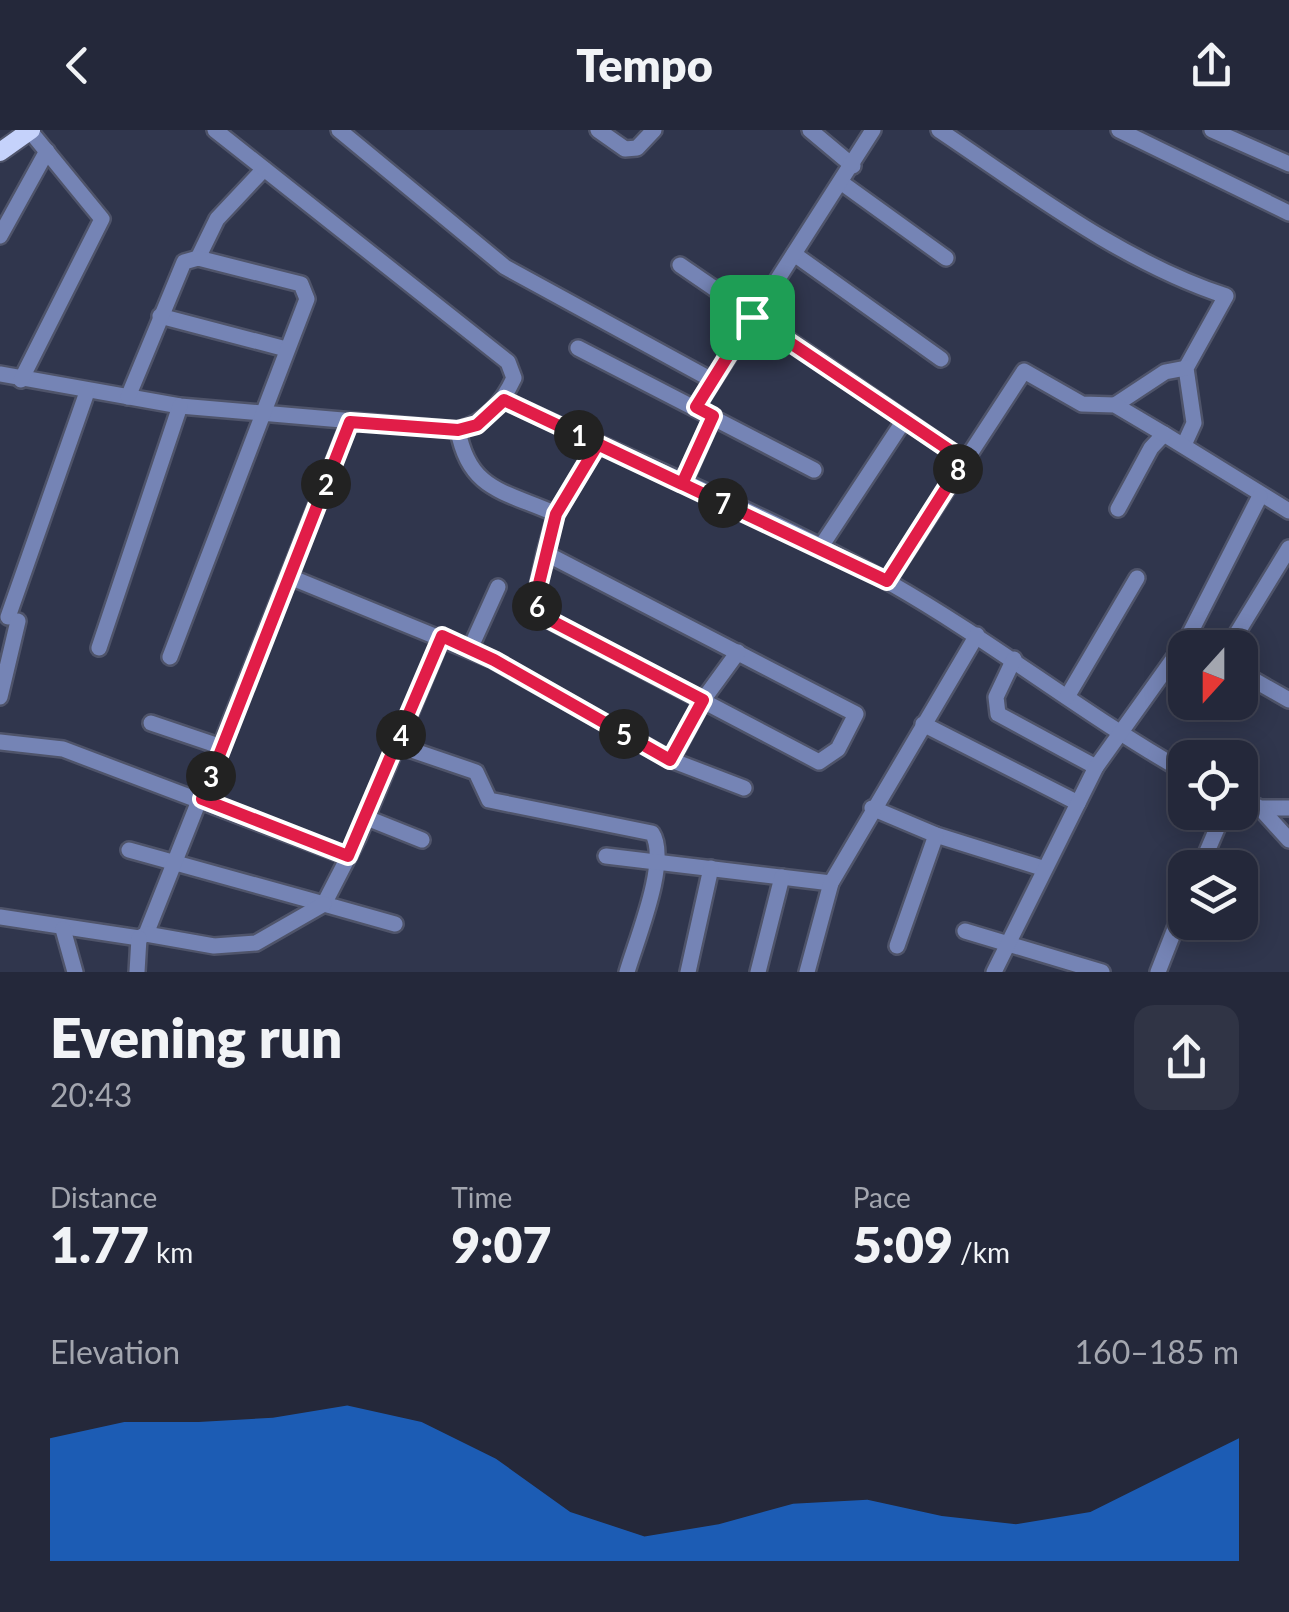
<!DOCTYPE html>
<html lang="en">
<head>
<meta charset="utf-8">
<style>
	:root { --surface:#24283a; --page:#303445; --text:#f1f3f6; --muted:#a3a6af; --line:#414454; --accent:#1a73e8 }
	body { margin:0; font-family:Lato,sans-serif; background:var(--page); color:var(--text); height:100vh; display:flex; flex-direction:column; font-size:38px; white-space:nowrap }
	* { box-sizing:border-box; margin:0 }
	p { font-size:32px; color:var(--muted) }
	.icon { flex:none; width:55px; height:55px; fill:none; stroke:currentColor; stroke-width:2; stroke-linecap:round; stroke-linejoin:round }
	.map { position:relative; height:842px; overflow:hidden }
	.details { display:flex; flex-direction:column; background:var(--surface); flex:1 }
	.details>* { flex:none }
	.needle { width:65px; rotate:201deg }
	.tools { position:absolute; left:1168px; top:500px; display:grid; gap:20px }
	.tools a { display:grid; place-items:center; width:90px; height:90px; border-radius:20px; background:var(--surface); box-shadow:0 5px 25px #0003,0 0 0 2px var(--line); font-size:50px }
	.pin { position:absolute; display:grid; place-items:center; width:85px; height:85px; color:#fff; margin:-42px; border-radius:20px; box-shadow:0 5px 15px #0006 }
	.km { position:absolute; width:50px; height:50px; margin:-25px; border-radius:50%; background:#222; color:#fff; font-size:28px; line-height:50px; text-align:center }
	.round { display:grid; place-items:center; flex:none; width:105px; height:105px; border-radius:20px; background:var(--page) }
	.summary { display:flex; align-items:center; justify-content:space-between; height:170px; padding:0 50px }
	h1 { font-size:55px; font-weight:800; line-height:75px }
	.metrics { display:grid; grid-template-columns:repeat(3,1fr); gap:15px; height:170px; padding:10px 50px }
	.metrics div { display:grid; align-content:center }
	.metrics b { font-size:50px; font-weight:800 }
	.metrics small { font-size:28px; font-weight:400 }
	.metrics p { font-size:28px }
	.chart { height:280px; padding:20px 50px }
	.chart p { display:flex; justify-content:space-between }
	.chart svg { width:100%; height:180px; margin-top:10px; fill:var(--accent); opacity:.7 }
	header { display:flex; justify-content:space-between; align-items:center; height:130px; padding:0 50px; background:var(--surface); font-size:45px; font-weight:800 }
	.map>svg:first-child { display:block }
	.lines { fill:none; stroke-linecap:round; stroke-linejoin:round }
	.minor-casing { stroke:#4f546a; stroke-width:20 }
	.major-casing { stroke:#4f546a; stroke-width:22 }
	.minor { stroke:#7584b5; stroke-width:15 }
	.major { stroke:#c5d2fb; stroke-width:18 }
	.route-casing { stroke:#fff; stroke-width:20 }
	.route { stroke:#e11d48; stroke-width:12 }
</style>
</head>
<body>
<header><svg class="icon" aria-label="back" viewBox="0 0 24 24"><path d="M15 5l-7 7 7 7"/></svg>Tempo<svg class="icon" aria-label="share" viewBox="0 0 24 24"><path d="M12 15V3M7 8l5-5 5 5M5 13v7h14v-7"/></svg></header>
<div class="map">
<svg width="1289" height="842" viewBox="0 0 1289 842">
	<rect width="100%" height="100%" fill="#30364d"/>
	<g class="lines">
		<!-- minor casing -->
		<g class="minor-casing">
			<g id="minor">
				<path d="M339,0L505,137L710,249"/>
				<path d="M598,0L625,19L637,18L654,0"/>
				<path d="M810,0L853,36"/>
				<path d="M939,0C1030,61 1122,132 1226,166L1186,238L1194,293L1184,315"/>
				<path d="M1119,0L1289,83"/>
				<path d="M1212,0L1289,34"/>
				<path d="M842,53L946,128"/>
				<path d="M0,106L47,21"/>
				<path d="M794,124L941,229"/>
				<path d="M198,128L217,89L264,39"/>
				<path d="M680,135L964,330"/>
				<path d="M160,186L286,219"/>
				<path d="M578,218L814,340"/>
				<path d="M0,244L180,276L458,300C486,292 502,274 514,248L508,232L215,0"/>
				<path d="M21,250L102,89L30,1"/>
				<path d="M128,267L184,132L198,128L301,154L307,169L170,527"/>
				<path d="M504,270C632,330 766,384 890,453C992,511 1083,584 1185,642"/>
				<path d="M1115,275L1165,242L1186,238"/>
				<path d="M696,277L873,0"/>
				<path d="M458,300C469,361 505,361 556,384L545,423L856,584L838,619L819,632L545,488L535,470L545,423"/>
				<path d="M683,354L713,286"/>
				<path d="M1118,379L1151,318L1164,304L1289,381"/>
				<path d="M556,384L598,314"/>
				<path d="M820,418L903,292"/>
				<path d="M290,447L493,530L671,630L744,658"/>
				<path d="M887,451L1024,241L1082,274L1115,275L1164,304"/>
				<path d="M8,487L87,262"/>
				<path d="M99,518L180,276"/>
				<path d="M1228,518L1289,418"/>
				<path d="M470,519L498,457"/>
				<path d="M1014,529L996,567L998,584L1096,637"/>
				<path d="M1240,542L1289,570"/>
				<path d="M0,567L18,491"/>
				<path d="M1067,567L1137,448"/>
				<path d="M151,593L222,617"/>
				<path d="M923,594L1078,673"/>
				<path d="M0,612L63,619L348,727"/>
				<path d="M397,615L476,642L489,670L652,703C670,730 636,811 627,842"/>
				<path d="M671,630L703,570L738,522"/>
				<path d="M1240,668L1260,678H1289"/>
				<path d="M872,678L936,705L1042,738"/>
				<path d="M1260,678L1289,710"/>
				<path d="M367,688L422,710"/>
				<path d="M129,720L324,774"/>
				<path d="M606,726L831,753"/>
				<path d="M1200,738L1224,682"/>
				<path d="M0,787L139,808L146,804L350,291"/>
				<path d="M395,794L324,774L358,708L442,507"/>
				<path d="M63,799L75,842"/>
				<path d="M965,801L1102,842"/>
				<path d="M146,804L214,816L256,813L324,774"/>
				<path d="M897,816L936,705"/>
				<path d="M137,842L139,808"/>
				<path d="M688,842L711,738"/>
				<path d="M758,842L782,747"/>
				<path d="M807,842L831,753L977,505"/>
				<path d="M994,842L1096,637L1186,511L1260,366"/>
				<path d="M1158,842L1185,773"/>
			</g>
		</g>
		<!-- major casing -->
		<g class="major-casing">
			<path id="major" d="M0,22L31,0"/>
		</g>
		<!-- minor -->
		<use href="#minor" class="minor"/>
		<!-- major -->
		<use href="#major" class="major"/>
	</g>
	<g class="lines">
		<!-- route casing -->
		<g class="route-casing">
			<path id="route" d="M752,187L696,277L713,286L682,354L504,270L477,295L458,300L350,292L202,669L348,726L442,506L494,530L670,630L703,570L546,488L535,470L556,384L598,314L887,451L964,330L752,187"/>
		</g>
		<!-- route -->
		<use href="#route" class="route"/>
	</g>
</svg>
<div class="tools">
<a><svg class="needle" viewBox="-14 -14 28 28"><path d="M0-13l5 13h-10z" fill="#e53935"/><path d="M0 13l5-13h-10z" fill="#a3a6af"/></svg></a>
<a><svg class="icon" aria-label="locate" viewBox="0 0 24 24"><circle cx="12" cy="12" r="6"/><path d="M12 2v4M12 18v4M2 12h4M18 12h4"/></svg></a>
<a><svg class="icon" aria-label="layers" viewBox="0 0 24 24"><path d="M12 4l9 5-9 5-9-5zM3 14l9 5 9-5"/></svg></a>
</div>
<div class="pin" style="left:752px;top:187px;background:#1e9e55"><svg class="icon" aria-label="arrive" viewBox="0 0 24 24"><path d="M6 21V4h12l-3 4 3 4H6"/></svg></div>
<b class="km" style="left:579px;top:305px">1</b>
<b class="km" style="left:326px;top:354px">2</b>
<b class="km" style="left:211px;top:646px">3</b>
<b class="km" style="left:401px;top:605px">4</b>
<b class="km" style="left:624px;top:604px">5</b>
<b class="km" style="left:537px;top:476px">6</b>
<b class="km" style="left:723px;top:373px">7</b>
<b class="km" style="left:958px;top:339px">8</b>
</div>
<section class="details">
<div class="summary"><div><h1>Evening run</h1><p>20:43</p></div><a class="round"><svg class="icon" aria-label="share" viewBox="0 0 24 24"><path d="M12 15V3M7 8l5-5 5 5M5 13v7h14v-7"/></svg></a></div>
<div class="metrics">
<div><p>Distance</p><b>1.77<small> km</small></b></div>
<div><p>Time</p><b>9:07</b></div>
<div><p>Pace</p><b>5:09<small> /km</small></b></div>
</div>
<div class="chart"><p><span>Elevation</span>160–185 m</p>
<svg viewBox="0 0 160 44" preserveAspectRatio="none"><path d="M0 44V14L10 10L20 10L30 9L40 6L50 10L60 19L70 32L80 38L90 35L100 30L110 29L120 33L130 35L140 32L150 23L160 14V44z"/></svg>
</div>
</section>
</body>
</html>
